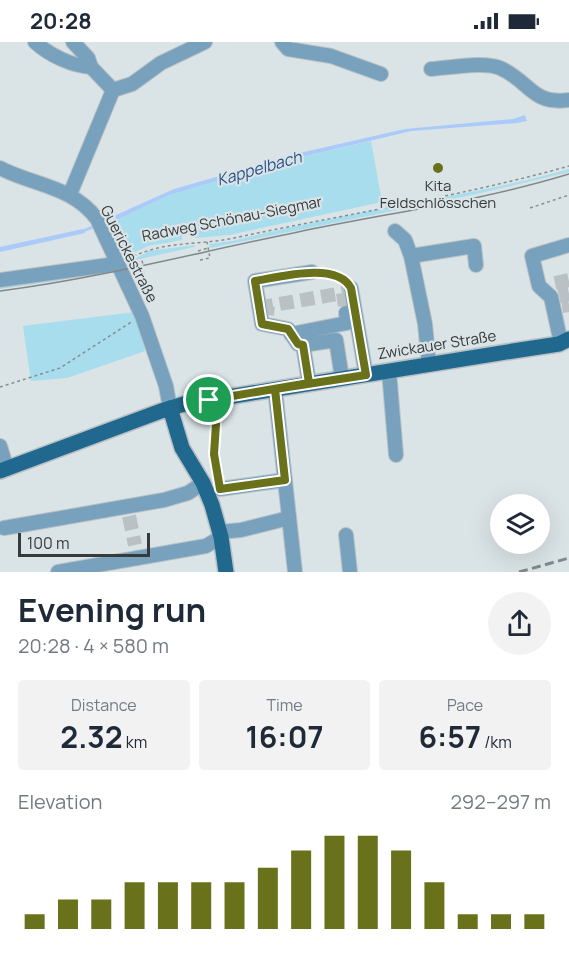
<!DOCTYPE html>
<html lang="en">
<head>
<meta charset="utf-8">
<style>
	:root { --surface:#fff; --page:#f2f2f3; --text:#1f2937; --muted:#747a83; --accent:#69711a }
	body { margin:0; font-family:Manrope,sans-serif; background:var(--page); color:var(--text); height:100vh; display:flex; flex-direction:column; font-size:22px; white-space:nowrap }
	* { box-sizing:border-box; margin:0 }
	p { font-size:20px; color:var(--muted) }
	.icon { flex:none; width:33px; height:33px; fill:none; stroke:currentColor; stroke-width:2; stroke-linecap:round; stroke-linejoin:round }
	.map { position:relative; height:530px; overflow:hidden }
	.sheet { display:flex; flex-direction:column; background:var(--surface); flex:1 }
	.sheet>* { flex:none }
	.controls { position:absolute; left:490px; top:452px; display:grid; gap:12px }
	.controls a { display:grid; place-items:center; width:60px; height:60px; border-radius:50%; background:var(--surface); box-shadow:0 6px 24px #0002; font-size:30px }
	.scale { position:absolute; left:18px; bottom:15px; width:132px; box-sizing:border-box; padding-left:6px; border:3px solid #363a3b; border-top:0; font-size:16px; line-height:21px; white-space:nowrap; color:#363a3b; -webkit-text-stroke:4px #dae3e6; paint-order:stroke }
	.pin { position:absolute; display:grid; place-items:center; width:51px; height:51px; color:#fff; margin:-26px; border:3px solid #fff; border-radius:50%; box-shadow:0 2px 6px #0007 }
	.round { display:grid; place-items:center; flex:none; width:63px; height:63px; border-radius:32px; background:var(--page) }
	.head { display:flex; align-items:center; justify-content:space-between; height:102px; padding:0 18px }
	h1 { font-size:33px; font-weight:700; line-height:45px }
	.metrics { display:grid; grid-template-columns:repeat(3,1fr); gap:9px; height:102px; padding:6px 18px }
	.metrics div { display:grid; align-content:center; border-radius:6px; background:var(--page); text-align:center }
	.metrics b { font-size:30px; font-weight:700 }
	.metrics small { font-size:16px; font-weight:400 }
	.metrics p { font-size:16px }
	.chart { height:168px; padding:12px 18px }
	.chart p { display:flex; justify-content:space-between }
	.chart svg { width:100%; height:108px; margin-top:6px; stroke:var(--accent); stroke-width:6 }
	.status { display:flex; justify-content:space-between; align-items:center; height:42px; padding:0 30px; background:var(--surface); direction:ltr }
	.status svg { height:16px; fill:currentColor }
	.map>svg:first-child { display:block }
	.green { fill:#a7ddec }
	.water { fill:#aacbf9 }
	.lines { fill:none; stroke-linecap:round; stroke-linejoin:round }
	.stream { stroke:#aacbf9; stroke-width:3 }
	.minor-tunnel { stroke:#b9c1c4; stroke-width:14; stroke-dasharray:14 7; stroke-linecap:butt }
	.minor-casing { stroke:#b9c1c4; stroke-width:16 }
	.major-casing { stroke:#b9c1c4; stroke-width:18 }
	.path { stroke:#878e90; stroke-width:1.5; stroke-dasharray:3 3; stroke-linecap:butt }
	.minor { stroke:#77a1bc; stroke-width:14 }
	.major { stroke:#21688e; stroke-width:15 }
	.tram { stroke:#81888a; stroke-width:1.5 }
	.rail { stroke:#81888a; stroke-width:3; stroke-dasharray:9 4.5; stroke-linecap:butt }
	.route-casing { stroke:#fff; stroke-width:12 }
	.route { stroke:#69711a; stroke-width:8 }
	.poi-dot { fill:#69711a; stroke:#dae3e6; stroke-width:2 }
	.labels { text-anchor:middle; stroke-width:4.5; stroke-linejoin:round; paint-order:stroke }
	.poi-label { font-size:15px; fill:#363a3b; stroke:#dae3e6 }
	.street-label { font-size:15px; fill:#363a3b; stroke:#dae3e6 }
	.water-label { font-size:16px; font-style:italic; fill:#285189; stroke:#dae3e6 }
</style>
</head>
<body>
<div class="status"><b>20:28</b><svg viewBox="0 0 49 12"><path d="M0 12V9h3v3zM5 12V6h3v6zM10 12V3h3v9zM15 12V0h3v12zM26 1h20v11H26zM47 4h2v5h-2z"/></svg></div>
<div class="map">
<svg width="569" height="530" viewBox="0 0 569 530">
	<rect width="100%" height="100%" fill="#dae3e6"/>
	<!-- green -->
	<g class="green">
		<path d="M371,99L382,160L229,193L195,196L189,189H183L182,198L148,204L126,214L110,181L170,153L277,121Z"/>
		<path d="M569,127V130L472,153L210,206L209,202L232,199C285,186 339,175 394,164C453,153 511,144 569,127Z"/>
		<path d="M195,203L194,205L131,219L149,209Z"/>
		<path d="M108,229L56,239L0,247V241Z"/>
		<path d="M135,270L145,309L67,336L31,339L23,284Z"/>
	</g>
	<!-- water -->
	<g class="water">
		<path d="M525,73L527,79L517,81L411,89L277,121L170,153L110,181L107,177L174,147L304,110L405,87L513,77Z"/>
		<path d="M83,187L85,191L0,210V205Z"/>
	</g>
	<g class="lines">
		<!-- stream -->
		<path class="stream" d="M81,190L97,183"/>
		<!-- minor-tunnel -->
		<g class="minor-tunnel">
			<path d="M555,241L569,238"/>
			<path d="M559,254L569,252"/>
			<path d="M562,264L569,263"/>
			<path d="M267,273L268,264L343,251L346,271"/>
			<path d="M129,474L135,503"/>
		</g>
		<!-- minor casing -->
		<g class="minor-casing">
			<g id="minor">
				<path d="M35,0C49,13 72,24 91,25L113,48"/>
				<path d="M73,0L88,16L91,25"/>
				<path d="M282,0L288,7L331,14L381,32"/>
				<path d="M431,27C449,26 484,19 500,26C530,39 531,63 569,58"/>
				<path d="M0,126C35,144 72,144 97,177L142,274L166,344L170,366"/>
				<path d="M70,152L113,48L132,42L161,21L205,0"/>
				<path d="M395,189L405,198L411,214"/>
				<path d="M0,238L116,222"/>
				<path d="M351,246L366,333"/>
				<path d="M291,292L347,281L346,271"/>
				<path d="M561,301L551,255L539,244L532,214L569,203"/>
				<path d="M303,303L336,298L342,336"/>
				<path d="M429,323L425,282L411,214L474,204L476,223"/>
				<path d="M389,329L396,413"/>
				<path d="M309,341L303,303L298,302L288,287L262,282L255,239L312,230"/>
				<path d="M275,347L295,530"/>
				<path d="M0,404L7,427"/>
				<path d="M220,447L285,438"/>
				<path d="M4,486L164,458L188,451L203,441"/>
				<path d="M220,490L241,488L289,476"/>
				<path d="M346,493L350,530"/>
				<path d="M58,530L206,504L221,495"/>
			</g>
		</g>
		<!-- major casing -->
		<g class="major-casing">
			<g id="major">
				<path d="M170,366L182,406L203,441L212,463L221,495L226,530"/>
				<path d="M0,429L161,369L184,362L513,309L559,302L569,297"/>
			</g>
		</g>
		<!-- path -->
		<g class="path">
			<path d="M530,166L569,153"/>
			<path d="M198,209L208,206"/>
			<path d="M128,217C164,198 196,204 234,196C346,172 459,155 569,124"/>
			<path d="M200,218L210,216L207,200"/>
			<path d="M130,222L142,219L143,222"/>
			<path d="M322,231L343,237"/>
			<path d="M136,234L144,230"/>
			<path d="M0,345L60,326L133,279"/>
			<path d="M212,370L215,382L214,412L219,437"/>
		</g>
		<!-- minor -->
		<use href="#minor" class="minor"/>
		<!-- major -->
		<use href="#major" class="major"/>
		<!-- tram -->
		<path class="tram" d="M0,249C101,236 199,210 298,190C388,171 481,159 569,132"/>
		<!-- rail -->
		<path class="rail" d="M519,530L569,516"/>
	</g>
	<g class="lines">
		<!-- route casing -->
		<g class="route-casing">
			<path id="route" d="M209,358L216,382L214,412L220,447L285,438L275,347L366,333L351,246C337,219 279,235 255,239L262,282L288,287L298,302L303,303L309,341L209,358"/>
		</g>
		<!-- route -->
		<use href="#route" class="route"/>
	</g>
	<!-- markers -->
	<circle class="poi-dot" cx="438" cy="126" r="6"/>
	<g class="labels">
		<!-- poi labels -->
		<g class="poi-label">
			<text x="438" y="149">Kita<tspan x="438" dy="17">Feldschlösschen</tspan></text>
		</g>
		<!-- street labels -->
		<g class="street-label">
			<text transform="translate(232 177) rotate(-11)" y="5">Radweg Schönau-Siegmar</text>
			<text transform="translate(129 212) rotate(63)" y="5">Guerickestraße</text>
			<text transform="translate(437 303) rotate(-9)" y="5">Zwickauer Straße</text>
		</g>
		<!-- water labels -->
		<g class="water-label">
			<text transform="translate(259 126) rotate(-16)" y="6">Kappelbach</text>
		</g>
	</g>
</svg>
<div class="controls">
<a><svg class="icon" aria-label="layers" viewBox="0 0 24 24"><path d="M12 4l9 5-9 5-9-5zM3 14l9 5 9-5"/></svg></a>
</div>
<div class="scale">100 m</div>
<div class="pin" style="left:209px;top:358px;background:#1e9e55"><svg class="icon" aria-label="arrive" viewBox="0 0 24 24"><path d="M6 21V4h12l-3 4 3 4H6"/></svg></div>
</div>
<section class="sheet">
<div class="head"><div><h1>Evening run</h1><p>20:28 · 4 × 580 m</p></div><a class="round"><svg class="icon" aria-label="share" viewBox="0 0 24 24"><path d="M12 15V3M7 8l5-5 5 5M5 13v7h14v-7"/></svg></a></div>
<div class="metrics">
<div><p>Distance</p><b>2.32<small> km</small></b></div>
<div><p>Time</p><b>16:07</b></div>
<div><p>Pace</p><b>6:57<small> /km</small></b></div>
</div>
<div class="chart"><p><span>Elevation</span>292–297 m</p>
<svg viewBox="0 0 160 44" preserveAspectRatio="none"><path d="M5 44V38M15 44V32M25 44V32M35 44V25M45 44V25M55 44V25M65 44V25M75 44V19M85 44V12M95 44V6M105 44V6M115 44V12M125 44V25M135 44V38M145 44V38M155 44V38"/></svg>
</div>
</section>
</body>
</html>
